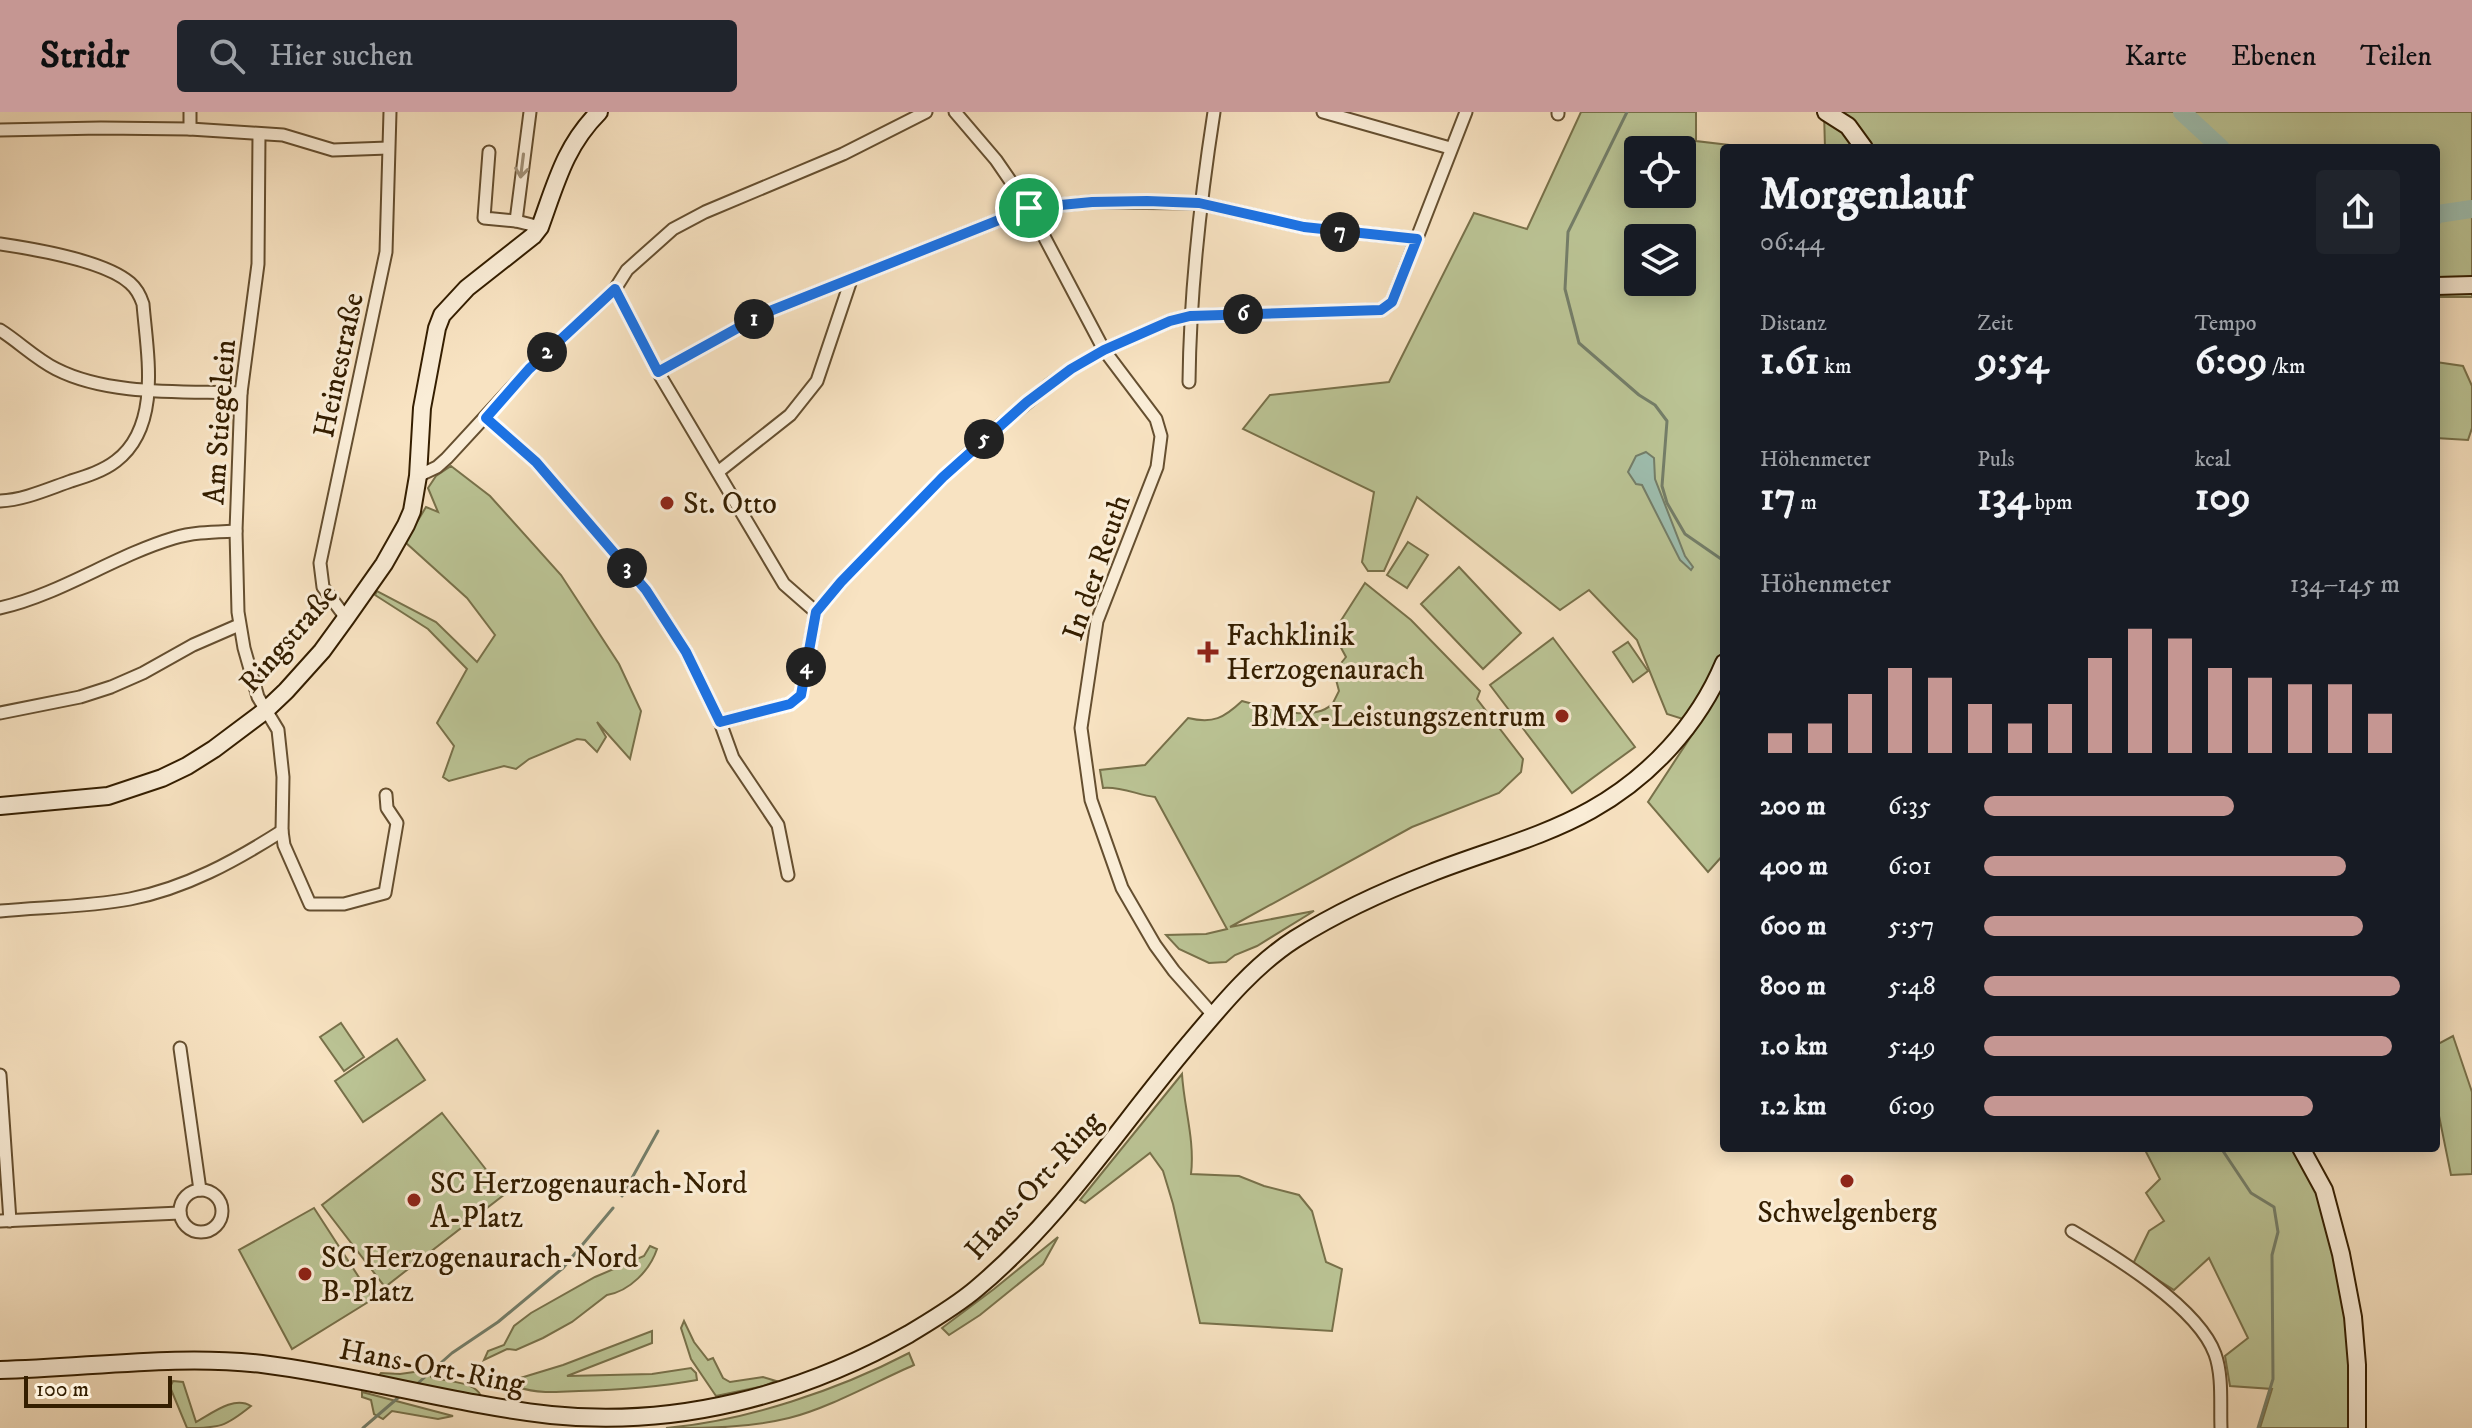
<!DOCTYPE html>
<html lang="de">
<head>
<meta charset="utf-8">
<style>
	:root { --surface:#171b24; --page:#20242c; --text:#f1f3f6; --muted:#9ea1a6; --accent:#c59692 }
	body { margin:0; font-family:"IM FELL DW Pica",serif; background:var(--page); color:var(--text); height:100vh; display:flex; flex-direction:column; font-size:30px; white-space:nowrap }
	* { box-sizing:border-box; margin:0 }
	p { font-size:26px; color:var(--muted) }
	.icon { flex:none; width:44px; height:44px; fill:none; stroke:currentColor; stroke-width:2; stroke-linecap:round; stroke-linejoin:round }
	.map { position:relative; flex:1; overflow:hidden }
	.drawer { position:absolute; left:1720px; top:32px; width:720px; height:1008px; display:flex; flex-direction:column; background:var(--surface); border-radius:8px; box-shadow:0 4px 20px #0003 }
	.drawer>* { flex:none }
	.buttons { position:absolute; left:1624px; top:24px; display:grid; gap:16px }
	.buttons a { display:grid; place-items:center; width:72px; height:72px; border-radius:8px; background:var(--surface); box-shadow:0 4px 20px #0003; font-size:40px }
	.scale { position:absolute; left:24px; bottom:20px; width:148px; box-sizing:border-box; padding-left:8px; border:4px solid #341e00; border-top:0; font-size:22px; line-height:28px; white-space:nowrap; color:#341e00; -webkit-text-stroke:6px #faedd7; paint-order:stroke }
	.pin { position:absolute; display:grid; place-items:center; width:68px; height:68px; color:#fff; margin:-34px; border:4px solid #fff; border-radius:50%; box-shadow:0 2px 8px #0007 }
	.km { position:absolute; width:40px; height:40px; margin:-20px; border-radius:50%; background:#222; color:#fff; font-size:22px; line-height:40px; text-align:center }
	.round { display:grid; place-items:center; flex:none; width:84px; height:84px; border-radius:8px; background:var(--page) }
	.overview { display:flex; align-items:center; justify-content:space-between; height:136px; padding:0 40px }
	h1 { font-size:44px; font-weight:700; line-height:60px }
	.figures { display:grid; grid-template-columns:repeat(3,1fr); gap:12px; height:136px; padding:8px 40px }
	.figures div { display:grid; align-content:center }
	.figures b { font-size:40px; font-weight:700 }
	.figures small { font-size:22px; font-weight:400 }
	.figures p { font-size:22px }
	.chart { height:224px; padding:16px 40px }
	.chart p { display:flex; justify-content:space-between }
	.chart svg { width:100%; height:144px; margin-top:8px; stroke:var(--accent); stroke-width:6 }
	ul { padding:0 40px; list-style:none; font-size:26px }
	li { display:grid; grid-template-columns:128px 96px 1fr; align-items:center; height:60px }
	li i { height:20px; border-radius:10px; background:var(--accent) }
	header { display:flex; align-items:center; gap:48px; box-sizing:border-box; height:112px; padding:0 40px; background:var(--accent); color:#111 }
	header strong { font-size:38px }
	nav { display:flex; gap:44px; margin-inline-start:auto; font-size:28px }
	.search { width:560px; height:72px; background:var(--page); display:flex; align-items:center; gap:20px; box-sizing:border-box; padding:0 28px; border-radius:8px; color:var(--muted); font-size:30px }
	.map>svg:first-child { display:block }
	.green { fill:#bbc495; stroke:#78714a; stroke-width:2; fill-rule:evenodd }
	.water { fill:#9ebeaf; stroke:#747e69; stroke-width:2 }
	.lines { fill:none; stroke-linecap:round; stroke-linejoin:round }
	.stream { stroke:#747e69; stroke-width:3 }
	.river { stroke:#9ebeaf; stroke-width:18 }
	.street-casing { stroke:#654f30; stroke-width:15 }
	.secondary-casing { stroke:#341e00; stroke-width:20 }
	.street { stroke:#faedd7; stroke-width:11 }
	.secondary { stroke:#faedd7; stroke-width:16 }
	.oneway { stroke:#a19076 }
	.route-casing { stroke:#fff; stroke-width:16 }
	.route { stroke:#1a73e8; stroke-width:10 }
	.poi-dot { fill:#8f2418; stroke:#faedd7; stroke-width:3 }
	.labels { text-anchor:middle; stroke-width:6; stroke-linejoin:round; paint-order:stroke }
	.street-label { font-size:30px; fill:#341e00; stroke:#faedd7 }
	.poi-label { font-size:30px; fill:#341e00; stroke:#faedd7; text-anchor:start }
</style>
</head>
<body>
<header>
<strong>Stridr</strong>
<div class="search"><svg class="icon" aria-label="search" viewBox="0 0 24 24"><circle cx="10" cy="10" r="6"/><path d="M15 15l6 6"/></svg>Hier suchen</div>
<nav><a>Karte</a><a>Ebenen</a><a>Teilen</a></nav>
</header>
<div class="map">
<svg width="2472" height="1316" viewBox="0 0 2472 1316">
	<rect width="100%" height="100%" fill="#f8e3c2"/>
	<filter id="stains"><feTurbulence type="fractalNoise" baseFrequency=".0025" numOctaves="4"/><feColorMatrix values="0 0 0 0 .2 0 0 0 0 .09 0 0 0 0 .02 0 0 0 .5 -.17"/></filter>
	<radialGradient id="worn" r=".72"><stop offset=".6" stop-color="#630" stop-opacity="0"/><stop offset="1" stop-color="#630" stop-opacity=".3"/></radialGradient>
	<!-- green -->
	<g class="green">
		<path d="M1581,0H1696V29L1755,36H1724V742L1708,760L1648,690L1699,612L1667,602L1637,528L1589,478L1560,498L1417,385L1384,459H1368L1362,450L1374,380L1243,317L1270,283L1389,270L1474,101L1527,117ZM1638,38H1682V82H1638ZM1638,126H1682V170H1638Z"/>
		<path d="M1824,0H2472V185H2436V36H1825Z"/>
		<path d="M2436,250L2463,254L2472,274V316L2468,328L2436,326Z"/>
		<path d="M451,354L490,384L561,463L619,552L641,599L630,647L597,610L606,625L597,640L585,628L577,627L529,647L516,657L504,654L449,669L443,665L454,634L437,611L467,557L428,517L375,483L377,479L436,510L477,550L495,523L467,486L405,430L426,395L438,400L428,376L436,364Z"/>
		<path d="M1408,430L1428,443L1407,476L1387,463Z"/>
		<path d="M1459,455L1521,521L1483,557L1421,492Z"/>
		<path d="M1365,471L1411,508L1480,579L1477,587L1523,647L1521,660L1499,681L1412,715L1230,815L1314,799L1257,834L1235,843L1226,850L1209,851L1179,837L1166,823L1206,822L1227,817L1155,685C1138,683 1120,674 1103,676L1100,658L1145,653L1188,606C1213,612 1224,606 1242,589C1264,595 1315,612 1333,591C1335,587 1337,583 1339,579L1334,560L1346,545L1333,521Z"/>
		<path d="M1553,526L1635,635L1572,681L1490,573Z"/>
		<path d="M1628,530L1648,559L1633,570L1613,540Z"/>
		<path d="M341,911L364,945L344,959L320,925Z"/>
		<path d="M2453,924L2472,980V1062L2451,1063L2436,989V933Z"/>
		<path d="M397,927L425,968L363,1010L335,969Z"/>
		<path d="M1182,962C1184,996 1195,1028 1191,1062L1239,1064L1264,1074L1299,1083L1312,1099L1326,1150L1342,1157L1332,1219L1200,1211L1173,1092L1163,1059L1150,1041L1085,1091L1080,1088Z"/>
		<path d="M442,1001L505,1082L385,1175L322,1093Z"/>
		<path d="M2144,1036H2300L2325,1080L2365,1271L2351,1316H2260L2272,1277L2230,1274L2225,1244L2248,1226L2209,1146L2174,1178L2133,1152L2149,1119L2164,1109L2146,1081L2160,1067Z"/>
		<path d="M314,1096L373,1187L292,1237L239,1138Z"/>
		<path d="M1058,1125L1043,1152L980,1203L949,1223L942,1216L994,1177Z"/>
		<path d="M650,1134L657,1137C650,1158 630,1179 607,1183L572,1210L543,1226L516,1238L507,1237L484,1248L488,1239L504,1233L514,1214L531,1201L595,1165L644,1144Z"/>
		<path d="M684,1209L694,1230L708,1248L713,1246L723,1266L730,1270L763,1265L776,1269L764,1274L716,1284L691,1247L681,1216Z"/>
		<path d="M652,1219V1231L567,1264L652,1262L691,1256L696,1261L697,1268C658,1275 619,1278 579,1279C559,1280 537,1282 518,1275L517,1267L563,1253Z"/>
		<path d="M909,1241L914,1253C875,1270 829,1296 789,1306C748,1316 707,1316 666,1316C746,1309 838,1278 909,1241Z"/>
		<path d="M421,1259H428L431,1265C447,1270 475,1269 481,1284L377,1266L381,1261L400,1262Z"/>
		<path d="M173,1269L183,1270L196,1310C211,1302 234,1283 251,1294C225,1315 220,1316 187,1316L170,1275Z"/>
		<path d="M362,1280L453,1304L438,1307L392,1299L383,1307L374,1302L371,1288L362,1285Z"/>
	</g>
	<!-- water -->
	<path class="water" d="M1646,340L1654,346L1655,367L1685,444L1693,455L1691,458L1680,448L1642,373L1636,372L1628,360L1636,344Z"/>
	<g class="lines">
		<!-- stream -->
		<g class="stream">
			<path d="M1627,0L1568,120L1565,177L1579,231L1639,283L1655,293L1667,309L1662,374L1667,391L1685,422L1724,449"/>
			<path d="M2221,1036L2251,1081L2274,1095L2278,1120L2272,1143L2273,1267L2258,1316"/>
			<path d="M622,1084L658,1019"/>
			<path d="M417,1272L452,1241L498,1210L563,1156L613,1096"/>
			<path d="M363,1316L399,1285"/>
		</g>
		<!-- river -->
		<g class="river">
			<path d="M2182,0L2221,36"/>
			<path d="M2436,104L2438,102L2472,97"/>
		</g>
		<!-- street casing -->
		<g class="street-casing">
			<g id="street">
				<path d="M190,0V17"/>
				<path d="M955,0L996,48L1029,96L1104,238L1156,307L1161,324L1157,355L1097,509L1081,616L1091,688L1122,776L1155,833L1174,859L1213,903"/>
				<path d="M1323,0L1450,36"/>
				<path d="M1558,0V2"/>
				<path d="M0,18L101,16L190,17L283,23L333,38L388,36"/>
				<path d="M259,22L258,152L241,281L236,419L238,500L244,536L258,585L278,618L283,665L282,719L284,733L310,792H344L385,781L397,711L387,696L386,683"/>
				<path d="M489,40L484,106L516,109L540,115"/>
				<path d="M516,109L530,0"/>
				<path d="M0,132C34,137 105,149 130,171C137,177 140,183 143,192C147,242 162,314 116,349C103,359 87,364 71,369C48,377 24,388 0,389"/>
				<path d="M615,177L658,260L784,472L816,500"/>
				<path d="M0,218C19,230 36,247 56,257C109,284 183,279 241,281"/>
				<path d="M658,260L765,201L1029,96L1092,90L1199,91L1304,115L1417,127"/>
				<path d="M1189,270C1190,179 1200,90 1214,0"/>
				<path d="M486,306L536,350L646,478L686,540L720,610L733,646L778,713L788,763"/>
				<path d="M718,360L790,303L817,269L851,168"/>
				<path d="M418,364L437,355L447,346L529,257L615,177L627,158L673,117L705,100L843,42L926,0"/>
				<path d="M0,496C61,482 114,444 174,426C194,420 215,420 236,419"/>
				<path d="M346,506L323,475L320,451L386,140L390,0"/>
				<path d="M0,601L80,585L111,575L143,561L193,533L239,513"/>
				<path d="M720,610L790,592L801,583L816,500L841,470L943,365L992,320L1050,272L1071,257L1104,238L1170,209L1190,204L1381,198L1392,190L1466,0"/>
				<path d="M0,799C43,795 88,795 130,787C186,776 235,749 282,719"/>
				<path d="M180,936L200,1078"/>
				<path d="M0,963L10,1109"/>
				<circle cx="201" cy="1099" r="21"/>
				<path d="M0,1109L180,1101"/>
				<path d="M2072,1119C2114,1144 2198,1195 2215,1242C2223,1264 2220,1293 2221,1316"/>
			</g>
		</g>
		<!-- secondary casing -->
		<g class="secondary-casing">
			<g id="secondary">
				<path d="M1826,0L1848,14L1864,36"/>
				<path d="M2436,174L2472,173"/>
				<path d="M0,694L108,684L162,666L187,654L214,637L266,598L286,579L322,539L346,506L384,452L406,413L412,399L418,364L422,296L437,216L442,203L467,176L533,124L540,115C556,71 565,34 599,0"/>
				<path d="M2301,1036L2324,1078L2341,1142L2353,1205L2357,1253V1316"/>
				<path d="M0,1258C87,1256 176,1242 262,1252C359,1264 454,1292 551,1303C676,1316 801,1283 909,1222C932,1208 956,1194 976,1177C1060,1107 1118,1016 1188,933C1220,895 1253,854 1295,827C1338,800 1384,779 1431,761C1484,740 1541,726 1591,698C1650,665 1698,613 1724,551"/>
			</g>
		</g>
		<!-- street -->
		<use href="#street" class="street"/>
		<!-- secondary -->
		<use href="#secondary" class="secondary"/>
	</g>
	<!-- one-way arrows -->
	<defs><path id="oneway-shaft" d="M-6 0H5M1.5-3L5.5 0L1.5 3" fill="none" stroke-width="1.6" stroke-linecap="round" stroke-linejoin="round" transform="scale(2)"/></defs>
	<use class="oneway" href="#oneway-shaft" transform="translate(522 54) rotate(97)"/>
	<g class="lines">
		<!-- route casing -->
		<g class="route-casing">
			<path id="route" d="M1147,89L1199,91L1304,115L1417,127L1392,190L1381,198L1190,204L1170,209L1104,238L1071,257L1027,290L943,365L841,470L816,500L801,583L790,592L720,610L686,540L646,478L536,350L486,306L529,257L615,177L658,260L765,201L1029,96L1092,90Z"/>
		</g>
		<!-- route -->
		<use href="#route" class="route"/>
	</g>
	<!-- markers -->
	<g class="poi-dot">
		<circle cx="667" cy="391" r="8"/>
		<path d="M1204 528h8v8h8v8h-8v8h-8v-8h-8v-8h8z"/>
		<circle cx="1562" cy="604" r="8"/>
		<circle cx="1847" cy="1069" r="8"/>
		<circle cx="414" cy="1088" r="8"/>
		<circle cx="305" cy="1162" r="8"/>
	</g>
	<g class="labels">
		<!-- street labels -->
		<g class="street-label">
			<text transform="translate(338 253) rotate(-78)" y="10">Heinestraße</text>
			<text transform="translate(219 310) rotate(-86)" y="10">Am Stiegelein</text>
			<text transform="translate(1096 455) rotate(-71)" y="10">In der Reuth</text>
			<text transform="translate(288 526) rotate(-49)" y="10">Ringstraße</text>
			<text transform="translate(1033 1073) rotate(-48)" y="10">Hans-Ort-Ring</text>
			<text transform="translate(432 1254) rotate(11)" y="10">Hans-Ort-Ring</text>
		</g>
		<!-- poi labels -->
		<g class="poi-label">
			<text x="683" y="401">St. Otto</text>
			<text x="1226" y="533">Fachklinik<tspan x="1226" dy="34">Herzogenaurach</tspan></text>
			<text x="1546" y="614" text-anchor="end">BMX-Leistungszentrum</text>
			<text x="430" y="1081">SC Herzogenaurach-Nord<tspan x="430" dy="34">A-Platz</tspan></text>
			<text x="1847" y="1110" text-anchor="middle">Schwelgenberg</text>
			<text x="321" y="1155">SC Herzogenaurach-Nord<tspan x="321" dy="34">B-Platz</tspan></text>
		</g>
	</g>
	<rect width="100%" height="100%" filter="url(#stains)"/>
	<rect width="100%" height="100%" fill="url(#worn)"/>
</svg>
<div class="buttons">
<a><svg class="icon" aria-label="locate" viewBox="0 0 24 24"><circle cx="12" cy="12" r="6"/><path d="M12 2v4M12 18v4M2 12h4M18 12h4"/></svg></a>
<a><svg class="icon" aria-label="layers" viewBox="0 0 24 24"><path d="M12 4l9 5-9 5-9-5zM3 14l9 5 9-5"/></svg></a>
</div>
<div class="scale">100 m</div>
<div class="pin" style="left:1029px;top:96px;background:#1e9e55"><svg class="icon" aria-label="arrive" viewBox="0 0 24 24"><path d="M6 21V4h12l-3 4 3 4H6"/></svg></div>
<b class="km" style="left:754px;top:207px">1</b>
<b class="km" style="left:547px;top:240px">2</b>
<b class="km" style="left:627px;top:456px">3</b>
<b class="km" style="left:806px;top:555px">4</b>
<b class="km" style="left:984px;top:327px">5</b>
<b class="km" style="left:1243px;top:202px">6</b>
<b class="km" style="left:1340px;top:120px">7</b>
<section class="drawer">
<div class="overview"><div><h1>Morgenlauf</h1><p>06:44</p></div><a class="round"><svg class="icon" aria-label="share" viewBox="0 0 24 24"><path d="M12 15V3M7 8l5-5 5 5M5 13v7h14v-7"/></svg></a></div>
<div class="figures">
<div><p>Distanz</p><b>1.61<small> km</small></b></div>
<div><p>Zeit</p><b>9:54</b></div>
<div><p>Tempo</p><b>6:09<small> /km</small></b></div>
</div>
<div class="figures">
<div><p>Höhenmeter</p><b>17<small> m</small></b></div>
<div><p>Puls</p><b>134<small> bpm</small></b></div>
<div><p>kcal</p><b>109</b></div>
</div>
<div class="chart"><p><span>Höhenmeter</span>134–145 m</p>
<svg viewBox="0 0 160 44" preserveAspectRatio="none"><path d="M5 44V38M15 44V35M25 44V26M35 44V18M45 44V21M55 44V29M65 44V35M75 44V29M85 44V15M95 44V6M105 44V9M115 44V18M125 44V21M135 44V23M145 44V23M155 44V32"/></svg>
</div>
<ul>
<li><b>200 m</b>6:35<i style="width:60%"></i></li>
<li><b>400 m</b>6:01<i style="width:87%"></i></li>
<li><b>600 m</b>5:57<i style="width:91%"></i></li>
<li><b>800 m</b>5:48<i style="width:100%"></i></li>
<li><b>1.0 km</b>5:49<i style="width:98%"></i></li>
<li><b>1.2 km</b>6:09<i style="width:79%"></i></li>
</ul>
</section>
</div>
</body>
</html>
